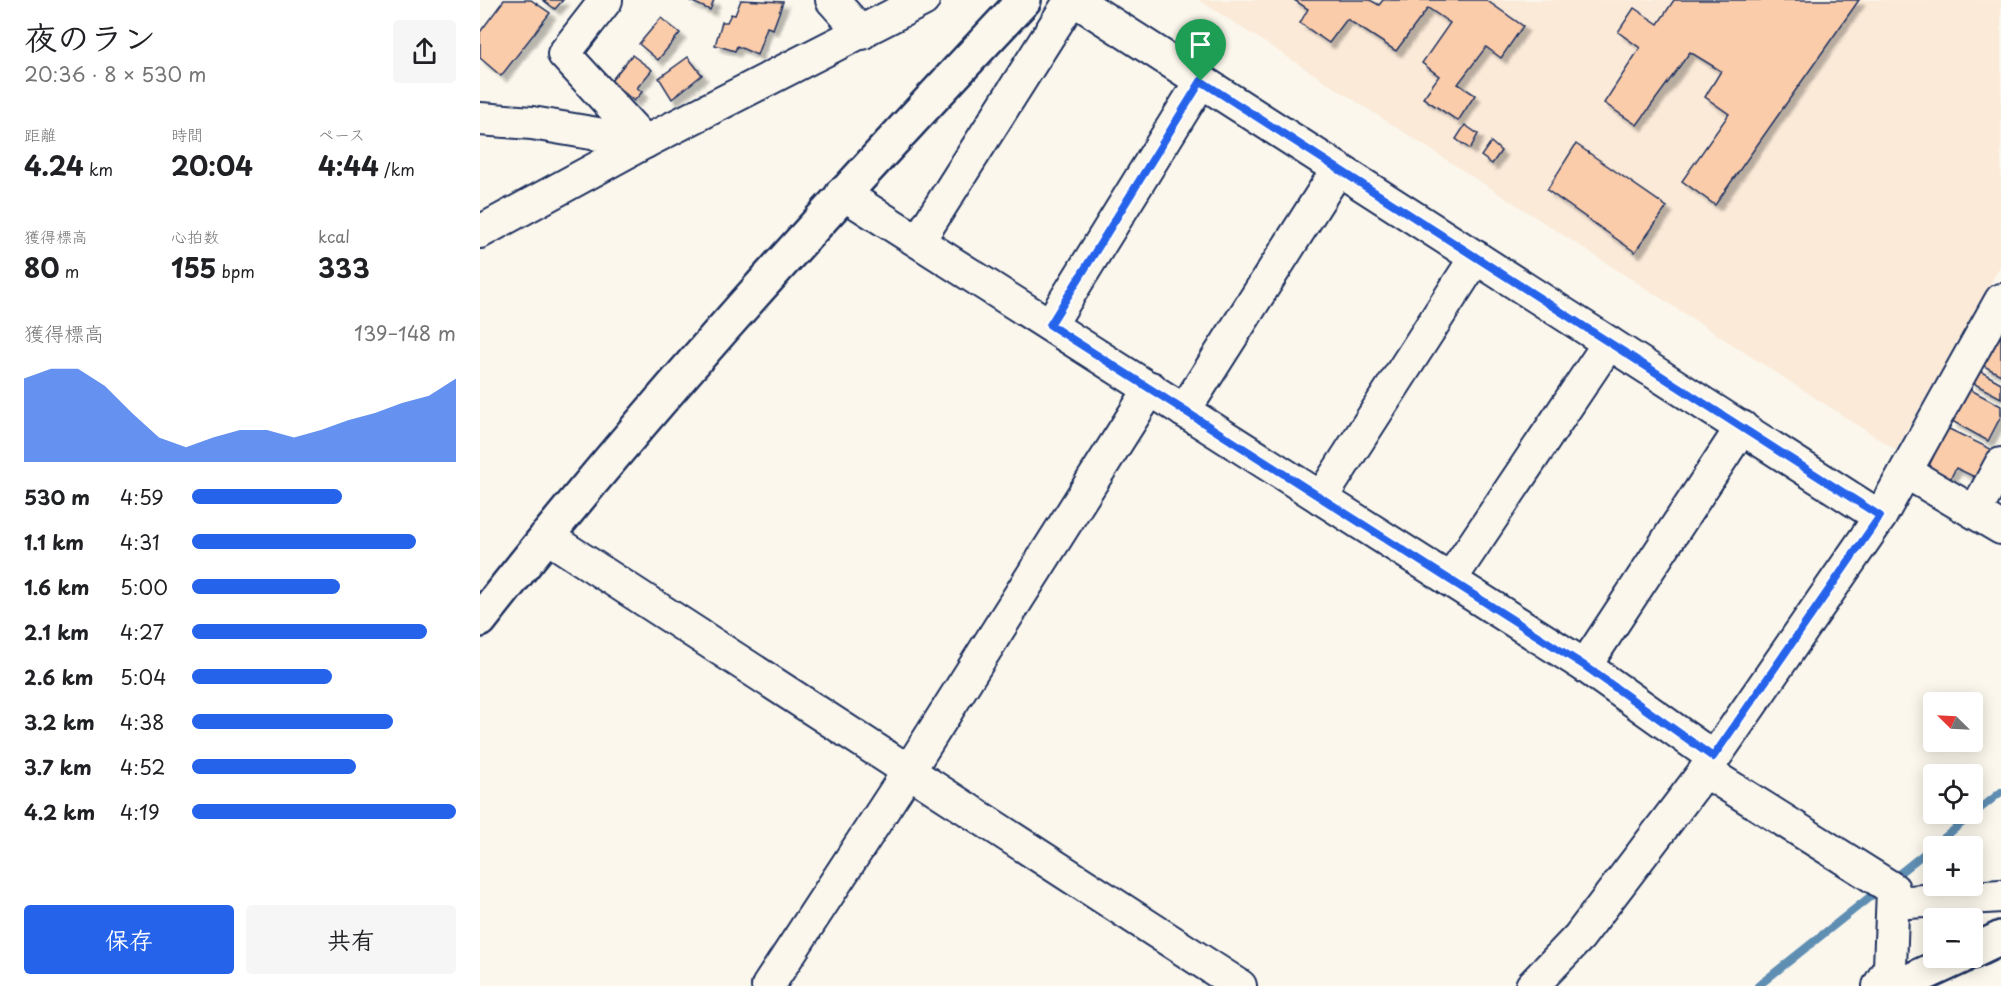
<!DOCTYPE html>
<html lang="ja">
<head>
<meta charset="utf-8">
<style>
	:root { --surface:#fff; --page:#f6f6f6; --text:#202124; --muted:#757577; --accent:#2563eb }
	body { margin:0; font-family:"Playpen Sans","Klee One",sans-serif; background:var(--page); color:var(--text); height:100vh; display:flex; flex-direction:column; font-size:22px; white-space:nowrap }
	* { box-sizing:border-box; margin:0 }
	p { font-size:20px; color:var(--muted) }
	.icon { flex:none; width:33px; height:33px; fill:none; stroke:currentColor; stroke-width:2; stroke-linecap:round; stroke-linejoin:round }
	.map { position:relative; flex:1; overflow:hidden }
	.drawer { display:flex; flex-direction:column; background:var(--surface); width:480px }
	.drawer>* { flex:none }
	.needle { width:39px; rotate:294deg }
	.tools { position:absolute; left:1443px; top:692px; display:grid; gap:12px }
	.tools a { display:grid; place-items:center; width:60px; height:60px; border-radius:6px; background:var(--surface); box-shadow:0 3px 15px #0003; font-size:30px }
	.pin { position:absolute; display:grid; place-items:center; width:51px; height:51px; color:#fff; margin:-62px -26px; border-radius:50% 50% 50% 0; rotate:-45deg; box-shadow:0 0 6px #0007 }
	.pin .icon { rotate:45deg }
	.round { display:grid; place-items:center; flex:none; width:63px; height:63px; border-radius:6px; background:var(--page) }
	.head { display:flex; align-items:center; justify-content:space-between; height:102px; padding:0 24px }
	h1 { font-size:33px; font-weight:700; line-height:45px }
	.stats { display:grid; grid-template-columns:repeat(3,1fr); gap:9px; height:102px; padding:6px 24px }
	.stats div { display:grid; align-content:center }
	.stats b { font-size:26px; font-weight:700 }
	.stats small { font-size:16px; font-weight:400 }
	.stats p { font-size:16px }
	.chart { height:168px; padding:12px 24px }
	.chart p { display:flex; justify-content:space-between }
	.chart svg { width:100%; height:108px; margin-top:6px; fill:var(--accent); opacity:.7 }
	.button { display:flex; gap:12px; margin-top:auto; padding:12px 24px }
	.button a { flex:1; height:69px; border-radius:6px; background:var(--accent); color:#fff; font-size:24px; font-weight:700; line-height:69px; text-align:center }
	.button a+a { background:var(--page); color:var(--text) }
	ul { padding:0 24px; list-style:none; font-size:20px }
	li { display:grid; grid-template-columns:96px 72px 1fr; align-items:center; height:45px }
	li i { height:15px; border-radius:8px; background:var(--accent) }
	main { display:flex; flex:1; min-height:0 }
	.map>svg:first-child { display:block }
	.built { fill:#fbead8 }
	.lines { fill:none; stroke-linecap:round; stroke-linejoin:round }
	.stream { stroke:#5e8eb3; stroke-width:8 }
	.building { fill:#fbccaa; stroke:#1b2f5e; stroke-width:1.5; filter:url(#shadow) }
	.minor-casing { stroke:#1b2f5e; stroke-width:36 }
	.tertiary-casing { stroke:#1b2f5e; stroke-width:38 }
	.minor { stroke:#fbf7ec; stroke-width:32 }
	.tertiary { stroke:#fbf7ec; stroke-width:33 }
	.route-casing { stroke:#fff; stroke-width:12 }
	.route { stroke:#2563eb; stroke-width:8 }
</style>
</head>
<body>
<main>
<section class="drawer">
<div class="head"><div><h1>夜のラン</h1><p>20:36 · 8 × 530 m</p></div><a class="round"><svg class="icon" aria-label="share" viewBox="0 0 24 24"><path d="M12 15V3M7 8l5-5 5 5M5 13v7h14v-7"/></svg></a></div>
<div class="stats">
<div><p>距離</p><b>4.24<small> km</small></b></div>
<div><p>時間</p><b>20:04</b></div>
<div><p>ペース</p><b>4:44<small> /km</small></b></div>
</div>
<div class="stats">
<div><p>獲得標高</p><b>80<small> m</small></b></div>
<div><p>心拍数</p><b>155<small> bpm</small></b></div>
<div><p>kcal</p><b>333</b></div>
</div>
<div class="chart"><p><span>獲得標高</span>139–148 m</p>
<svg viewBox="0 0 160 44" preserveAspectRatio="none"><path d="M0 44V10L10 6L20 6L30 13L40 24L50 34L60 38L70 34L80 31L90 31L100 34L110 31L120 27L130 24L140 20L150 17L160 10V44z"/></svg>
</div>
<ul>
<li><b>530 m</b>4:59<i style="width:57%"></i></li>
<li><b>1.1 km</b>4:31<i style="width:85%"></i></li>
<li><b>1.6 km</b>5:00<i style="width:56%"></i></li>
<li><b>2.1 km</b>4:27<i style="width:89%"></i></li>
<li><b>2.6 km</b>5:04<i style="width:53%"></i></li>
<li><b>3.2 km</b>4:38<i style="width:76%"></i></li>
<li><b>3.7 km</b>4:52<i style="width:62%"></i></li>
<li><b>4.2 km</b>4:19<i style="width:100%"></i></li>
</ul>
<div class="button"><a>保存</a><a>共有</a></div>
</section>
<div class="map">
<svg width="1521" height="986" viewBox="0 0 1521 986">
	<defs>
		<filter id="shadow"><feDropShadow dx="5.5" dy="5.5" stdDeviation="1.5" flood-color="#0004"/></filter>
	</defs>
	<rect width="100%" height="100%" fill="#fbf7ec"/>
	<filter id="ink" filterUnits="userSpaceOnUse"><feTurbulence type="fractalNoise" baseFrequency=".0167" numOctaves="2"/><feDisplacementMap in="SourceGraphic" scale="12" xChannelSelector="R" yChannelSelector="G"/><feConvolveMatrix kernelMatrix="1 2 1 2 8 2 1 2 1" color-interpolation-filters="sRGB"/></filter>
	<g filter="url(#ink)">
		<!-- built -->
		<path class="built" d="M719,0H1521V265L1416,450Z"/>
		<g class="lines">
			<!-- stream -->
			<g class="stream">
				<path d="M1411,880L1521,792"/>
				<path d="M1278,986L1401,888"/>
			</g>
		</g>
		<!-- building -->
		<g class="building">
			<path d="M24,0H51L70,13L21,76L0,58V32Z"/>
			<path d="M63,0H83L75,9Z"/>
			<path d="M208,0H234L230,10Z"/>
			<path d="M261,0L303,2L293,29L287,27L277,55L257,46L255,51L235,45L242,22H247L251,14L255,15Z"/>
			<path d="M814,0H890L899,5L903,0H1006L1043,26L1021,58L1006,47L978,84L995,95L978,121L943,98L959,76L942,63L970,23L948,8L916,51L867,19L849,43L820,23L828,9Z"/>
			<path d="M1194,0H1379L1235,205L1202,181L1249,114L1225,97L1241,71L1210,52L1157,125L1124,103L1160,48L1138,32L1154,8L1178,24Z"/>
			<path d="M181,18L200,33L178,60L159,44Z"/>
			<path d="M152,55L172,70L157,88L162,92L154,101L131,81Z"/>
			<path d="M208,57L222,75L192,99L179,78Z"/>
			<path d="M985,125L998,134L990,149L976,139Z"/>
			<path d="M1011,142L1021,151L1012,164L1001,156Z"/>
			<path d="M1096,144L1187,207L1155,252L1067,190Z"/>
			<path d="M1521,331V375L1502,365Z"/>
			<path d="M1498,370L1521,383V398L1491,382Z"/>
			<path d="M1489,389L1521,406V416L1508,441L1472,421Z"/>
			<path d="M1467,428L1515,451L1501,480L1476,468L1468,483L1446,472Z"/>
		</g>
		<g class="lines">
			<!-- minor casing -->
			<g class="minor-casing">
				<g id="minor">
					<path d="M126,0L84,54L165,142"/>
					<path d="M352,0L382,33"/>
					<path d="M595,0L1400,517"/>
					<path d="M0,119L52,123L165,142"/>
					<path d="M362,193L1105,666L1233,757"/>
					<path d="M0,232L165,142L443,0"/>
					<path d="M439,240L591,0"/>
					<path d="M570,325L721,81"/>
					<path d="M704,411L858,169"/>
					<path d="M1426,472L1521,528"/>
					<path d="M841,498L996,257"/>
					<path d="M1495,512L1521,464"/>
					<path d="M66,536L760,986"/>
					<path d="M970,580L1129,343"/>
					<path d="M1105,666L1262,427"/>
					<path d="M1225,771L1413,889L1410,967L1399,986"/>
					<path d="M1413,903L1521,896"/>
					<path d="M288,986L428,772L671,388"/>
					<path d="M1052,986L1099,937L1225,771L1400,517L1521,300"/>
				</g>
			</g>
			<!-- tertiary casing -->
			<g class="tertiary-casing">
				<g id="tertiary">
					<path d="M0,620C169,404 356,200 544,0"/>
					<path d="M1492,952L1521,938"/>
					<path d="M1418,986L1481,957"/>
				</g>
			</g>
			<!-- minor -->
			<use href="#minor" class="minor"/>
			<!-- tertiary -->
			<use href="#tertiary" class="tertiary"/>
		</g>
	</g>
	<g class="lines" filter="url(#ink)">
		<!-- route casing -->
		<g class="route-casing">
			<path id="route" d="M721,81L1400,516L1233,757L1105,666L570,325Z"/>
		</g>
		<!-- route -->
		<use href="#route" class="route"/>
	</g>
</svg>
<div class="tools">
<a><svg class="needle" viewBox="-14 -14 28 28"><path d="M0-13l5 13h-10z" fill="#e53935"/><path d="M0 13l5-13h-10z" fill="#757577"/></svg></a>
<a><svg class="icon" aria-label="locate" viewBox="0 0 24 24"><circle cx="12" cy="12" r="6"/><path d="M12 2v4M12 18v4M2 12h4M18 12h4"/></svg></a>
<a>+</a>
<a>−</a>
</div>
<div class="pin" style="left:721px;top:81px;background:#1e9e55"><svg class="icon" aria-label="arrive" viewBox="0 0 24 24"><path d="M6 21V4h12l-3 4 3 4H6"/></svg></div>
</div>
</main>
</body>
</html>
